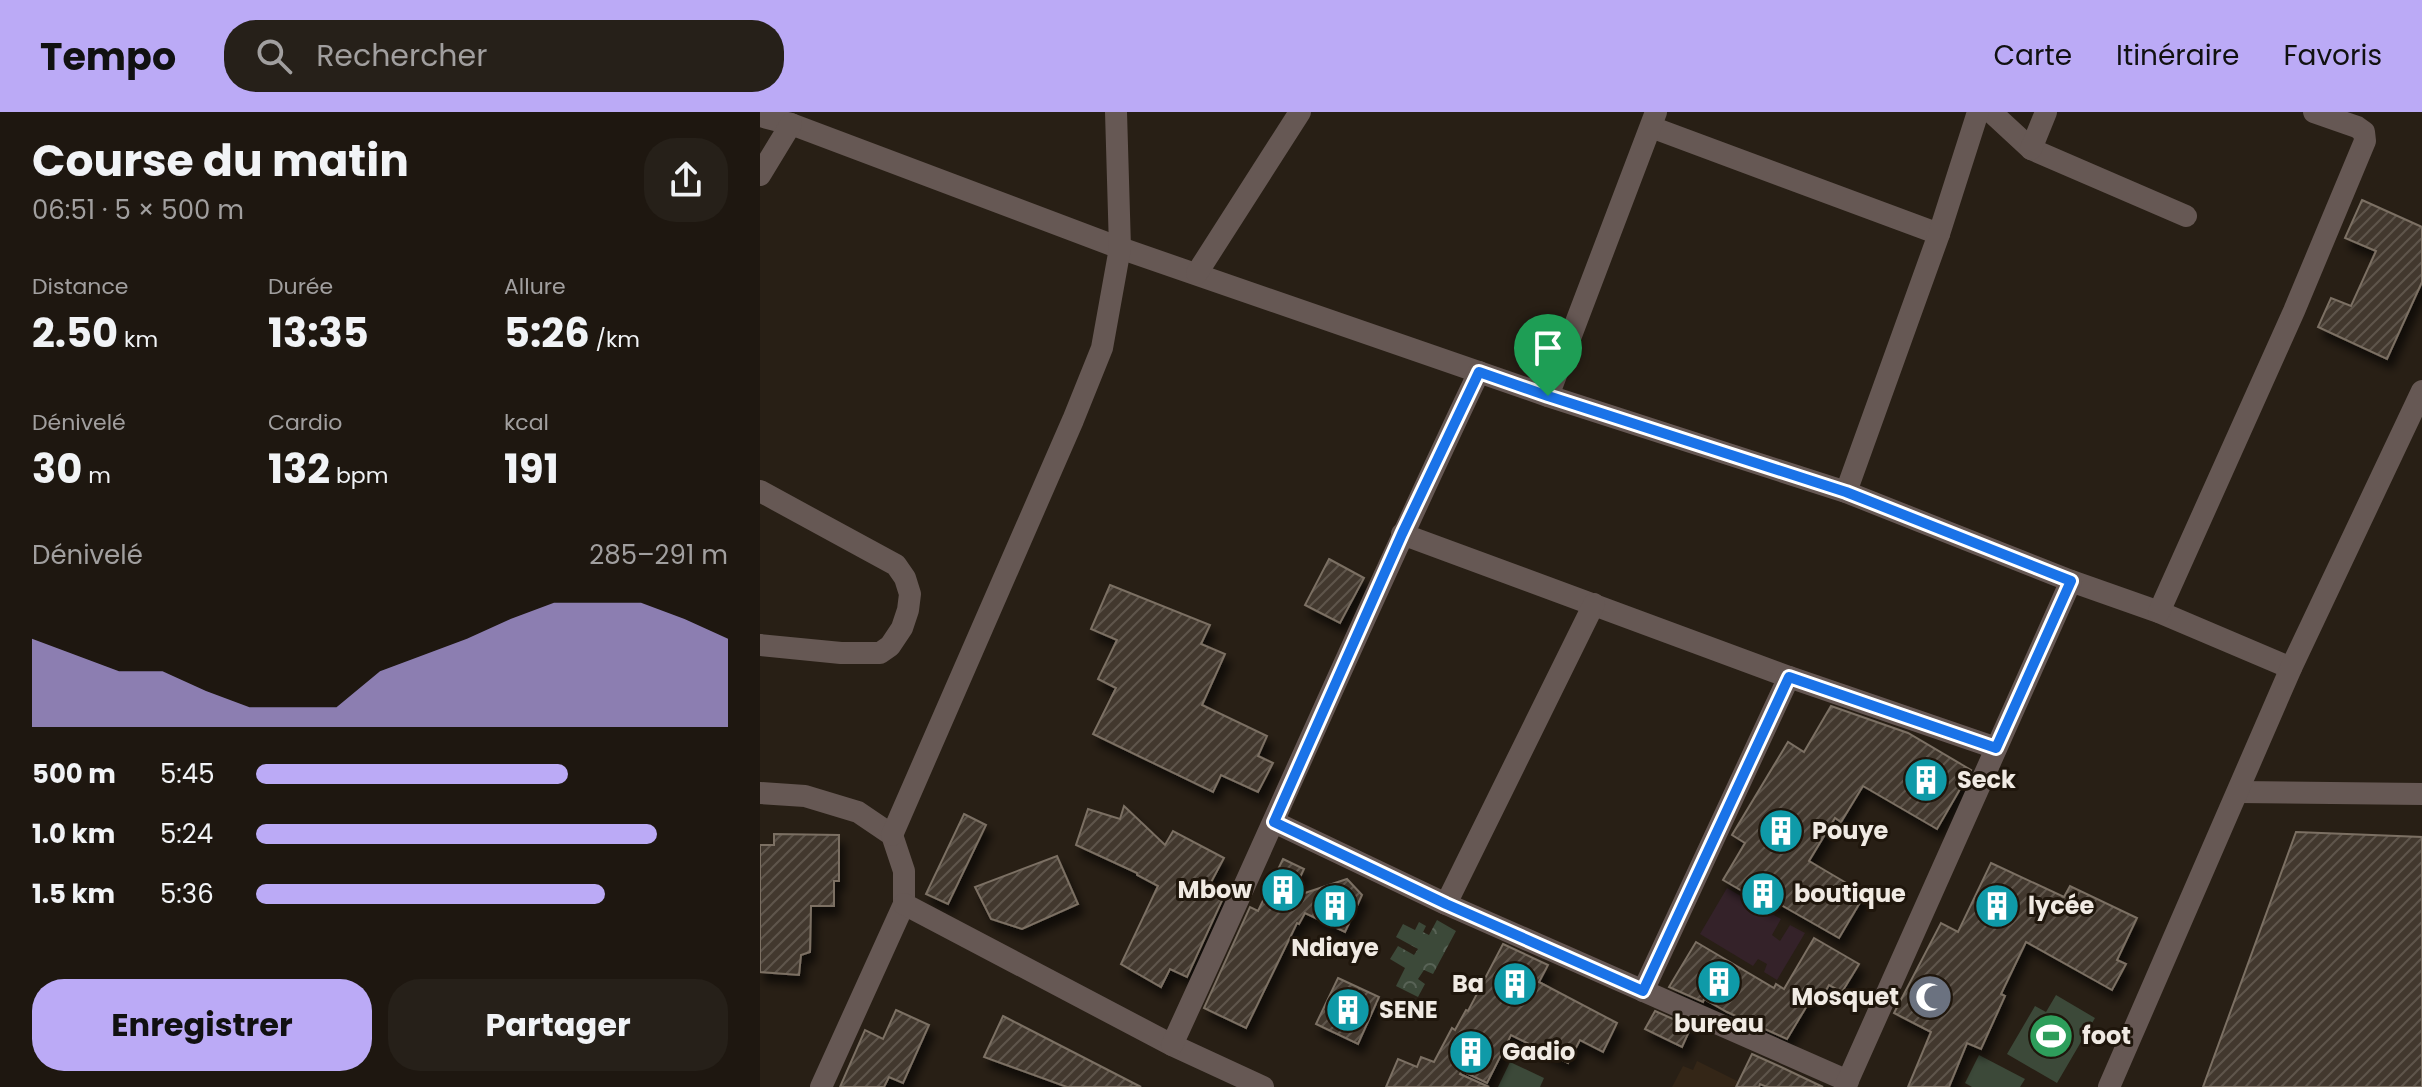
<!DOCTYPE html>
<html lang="fr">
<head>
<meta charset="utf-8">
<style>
	:root { --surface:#1e1710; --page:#262019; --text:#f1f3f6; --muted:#a19f9f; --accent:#bbaaf6 }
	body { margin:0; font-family:Poppins,sans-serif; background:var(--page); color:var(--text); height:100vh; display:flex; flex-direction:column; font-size:30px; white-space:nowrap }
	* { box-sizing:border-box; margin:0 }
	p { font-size:26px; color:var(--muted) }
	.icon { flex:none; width:44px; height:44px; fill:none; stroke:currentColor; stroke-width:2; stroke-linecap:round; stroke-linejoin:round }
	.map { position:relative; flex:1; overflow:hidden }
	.side { display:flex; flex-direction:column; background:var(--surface); width:760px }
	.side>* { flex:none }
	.pin { position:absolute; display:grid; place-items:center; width:68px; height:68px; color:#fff; margin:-82px -34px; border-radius:50% 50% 50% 0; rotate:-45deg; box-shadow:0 0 8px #0007 }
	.pin .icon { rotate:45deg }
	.round { display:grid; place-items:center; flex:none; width:84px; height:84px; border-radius:32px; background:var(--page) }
	.headline { display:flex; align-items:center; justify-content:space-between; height:136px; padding:0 32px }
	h1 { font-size:44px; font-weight:700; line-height:60px }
	.figures { display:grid; grid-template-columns:repeat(3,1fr); gap:12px; height:136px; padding:8px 32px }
	.figures div { display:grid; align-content:center }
	.figures b { font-size:40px; font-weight:700 }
	.figures small { font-size:22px; font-weight:400 }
	.figures p { font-size:22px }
	.chart { height:224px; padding:16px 32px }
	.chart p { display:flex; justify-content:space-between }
	.chart svg { width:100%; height:144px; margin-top:8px; fill:var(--accent); opacity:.7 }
	.cta { display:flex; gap:16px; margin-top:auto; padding:16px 32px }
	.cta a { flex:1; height:92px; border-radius:32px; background:var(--accent); color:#111; font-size:32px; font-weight:700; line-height:92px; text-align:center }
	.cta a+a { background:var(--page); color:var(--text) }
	ul { padding:0 32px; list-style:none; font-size:26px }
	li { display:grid; grid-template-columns:128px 96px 1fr; align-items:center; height:60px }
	li i { height:20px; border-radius:10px; background:var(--accent) }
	header { display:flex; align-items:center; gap:48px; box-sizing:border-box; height:112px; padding:0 40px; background:var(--accent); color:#111 }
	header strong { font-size:38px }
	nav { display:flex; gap:44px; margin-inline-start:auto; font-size:28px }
	.search { width:560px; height:72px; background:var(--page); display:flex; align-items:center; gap:20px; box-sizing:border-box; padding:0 28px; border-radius:32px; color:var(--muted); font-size:30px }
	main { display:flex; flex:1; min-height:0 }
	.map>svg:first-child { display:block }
	.commercial { fill:#342229 }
	.built { fill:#342617 }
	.park { fill:url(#park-crowns) }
	.pitch { fill:#3c4939 }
	.building { fill:url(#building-hatch); stroke:#7b7064; stroke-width:2; filter:url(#shadow) }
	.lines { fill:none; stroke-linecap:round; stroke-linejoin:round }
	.minor { stroke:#665854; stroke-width:22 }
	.route-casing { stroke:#fff; stroke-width:16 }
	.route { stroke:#1a73e8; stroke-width:10 }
	.labels { text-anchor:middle; stroke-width:6; stroke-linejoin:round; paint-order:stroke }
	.poi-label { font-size:24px; font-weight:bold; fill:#f0eae3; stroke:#1f160c; text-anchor:start }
</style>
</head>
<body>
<header>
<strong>Tempo</strong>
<div class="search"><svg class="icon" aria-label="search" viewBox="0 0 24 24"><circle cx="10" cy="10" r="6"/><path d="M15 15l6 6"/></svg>Rechercher</div>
<nav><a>Carte</a><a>Itinéraire</a><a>Favoris</a></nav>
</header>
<main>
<section class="side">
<div class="headline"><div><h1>Course du matin</h1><p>06:51 · 5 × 500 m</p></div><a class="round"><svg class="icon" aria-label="share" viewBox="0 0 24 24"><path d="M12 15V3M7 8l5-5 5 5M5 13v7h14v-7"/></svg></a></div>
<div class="figures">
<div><p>Distance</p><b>2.50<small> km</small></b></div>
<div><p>Durée</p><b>13:35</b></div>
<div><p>Allure</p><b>5:26<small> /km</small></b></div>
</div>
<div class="figures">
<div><p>Dénivelé</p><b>30<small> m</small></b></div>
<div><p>Cardio</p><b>132<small> bpm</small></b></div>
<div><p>kcal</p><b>191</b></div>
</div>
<div class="chart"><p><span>Dénivelé</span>285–291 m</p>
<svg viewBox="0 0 160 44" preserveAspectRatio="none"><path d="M0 44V17L10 22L20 27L30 27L40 33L50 38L60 38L70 38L80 27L90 22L100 17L110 11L120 6L130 6L140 6L150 11L160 17V44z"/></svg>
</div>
<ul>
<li><b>500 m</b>5:45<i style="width:66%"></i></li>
<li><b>1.0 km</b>5:24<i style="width:85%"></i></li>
<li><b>1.5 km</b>5:36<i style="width:74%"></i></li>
</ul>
<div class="cta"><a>Enregistrer</a><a>Partager</a></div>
</section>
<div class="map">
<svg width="1662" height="975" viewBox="0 0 1662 975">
	<defs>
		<pattern id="park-crowns" width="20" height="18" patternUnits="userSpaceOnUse" patternTransform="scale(2)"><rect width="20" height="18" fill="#3c4939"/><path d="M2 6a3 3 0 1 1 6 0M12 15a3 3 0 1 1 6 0" fill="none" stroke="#586356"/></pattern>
		<pattern id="building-hatch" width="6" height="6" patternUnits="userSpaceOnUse" patternTransform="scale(2)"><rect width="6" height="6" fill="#42382d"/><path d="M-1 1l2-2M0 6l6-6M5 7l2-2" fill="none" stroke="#5e554b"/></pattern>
		<filter id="shadow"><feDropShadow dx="5" dy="9" stdDeviation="4" flood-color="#0009"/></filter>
	</defs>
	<rect width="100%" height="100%" fill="#281f15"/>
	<!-- commercial -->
	<path class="commercial" d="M967,776L1021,807L1012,823L1020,829L1030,813L1045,821L1017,868L1004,860L1007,852L998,847L993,854L940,822Z"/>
	<!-- built -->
	<path class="built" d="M937,949L981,971L979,975H912L923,954L933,958Z"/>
	<!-- park -->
	<path class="park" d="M677,808L696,819L673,862L664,858L658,867L665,872L658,885L636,874L645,856L630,847L638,834L654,843L658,837L636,825L643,812L655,818L659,810L666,814L663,820L669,823Z"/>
	<!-- pitch -->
	<g class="pitch">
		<path d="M1296,883L1335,906L1297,971L1247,942L1275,894L1286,900Z"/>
		<path d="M1219,943L1265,967L1260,975H1212L1205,971Z"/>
		<path d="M750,950L784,966L780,975H738Z"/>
	</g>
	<!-- building -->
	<g class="building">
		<path d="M1602,88L1662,115V170L1627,247L1558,215L1571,186L1591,194L1616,139L1585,126Z"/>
		<path d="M569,447L604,466L580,511L545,493Z"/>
		<path d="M350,473L450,513L441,532L465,542L442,593L507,624L498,644L513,651L498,680L461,663L453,680L333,622L356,576L338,567L357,528L331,517Z"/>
		<path d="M1071,594L1148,621L1211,658L1177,717L1103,674L1081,710L1075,706L1049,749L1105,782L1079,826L1014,789L1010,795L963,768L985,731L972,723L1028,630L1044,640Z"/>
		<path d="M364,694L405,733L413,719L464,746L449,774L465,782L427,865L410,857L401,875L361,852L398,774L377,763V761L316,733L328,697L360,707Z"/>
		<path d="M204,702L226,713L188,792L166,782Z"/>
		<path d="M1536,720L1662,725V975H1443Z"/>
		<path d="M14,722L79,723V769H74V794H51L50,840L41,843L39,863L0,860V733H14Z"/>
		<path d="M297,744L318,792L262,817L231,807L215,775Z"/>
		<path d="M523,747L544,757L530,786L587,767L602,783L585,820L545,801L539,812L537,811L486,916L444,896L490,795L498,799Z"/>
		<path d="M1231,751L1304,785L1310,774L1377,806L1357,848L1366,852L1352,878L1266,830L1241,882L1245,884L1221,937L1207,931L1189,975H1148L1171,920L1134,901L1181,811L1198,820Z"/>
		<path d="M1054,826L1099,852L1082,880L1069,873L1061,887L1054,882L1027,927L967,900L944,887L943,890L909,875L936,830L1014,876L1016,872L1024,877Z"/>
		<path d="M743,832L788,853L779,870L857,911L843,940L820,928L808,951L751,923L727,971L702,959L700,962L729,975H626L638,947L657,955L661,945L674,950L692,916L695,918L706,898L708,899Z"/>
		<path d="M578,866L619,885L598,932L556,912Z"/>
		<path d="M136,898L169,913L143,971L129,965L124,975H80L105,918L123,927Z"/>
		<path d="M895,899L931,915L922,935L885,917Z"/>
		<path d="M243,904L381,975H307L224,945Z"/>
		<path d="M992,942L1021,955L1063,975H1007L1000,972L999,975H976Z"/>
	</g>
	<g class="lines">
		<!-- minor -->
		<g class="minor">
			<path d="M1231,0L1271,37L1426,104"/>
			<path d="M0,4L31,12L360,136L788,284L1086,380L1311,469L1399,500L1531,556"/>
			<path d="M891,15L1179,122"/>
			<path d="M1271,37L1286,0"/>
			<path d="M0,63L31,12"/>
			<path d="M437,161L540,0"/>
			<path d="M788,284L896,0"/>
			<path d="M0,379L136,453L145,466L150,482L148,498L142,516L130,534L120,541H81L0,533"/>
			<path d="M1086,380L1179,122L1218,0"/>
			<path d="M642,422L1029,565L1236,636"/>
			<path d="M1399,500L1534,199L1605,29L1604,20L1597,15L1554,0"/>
			<path d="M1478,680L1662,682"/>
			<path d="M0,681L45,684L98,700L132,723L144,759V792L61,975"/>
			<path d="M514,710L686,792L1088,969"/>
			<path d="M132,723L313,308L342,236L360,136L356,0"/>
			<path d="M144,792L412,933L503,975"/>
			<path d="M686,792L834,492"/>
			<path d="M883,879L1029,565"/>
			<path d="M412,933C515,709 613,482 719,260"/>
			<path d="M1085,975L1311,469"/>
			<path d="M1349,975L1531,556L1662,279"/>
		</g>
	</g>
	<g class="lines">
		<!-- route casing -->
		<g class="route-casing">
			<path id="route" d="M719,260L788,284L1086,380L1311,469L1236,636L1029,565L883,879L686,792L514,710L642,422Z"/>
		</g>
		<!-- route -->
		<use href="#route" class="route"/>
	</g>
	<!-- icons -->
	<defs>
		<g id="building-disc" transform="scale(2.3)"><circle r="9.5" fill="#0f9aa8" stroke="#1f160c"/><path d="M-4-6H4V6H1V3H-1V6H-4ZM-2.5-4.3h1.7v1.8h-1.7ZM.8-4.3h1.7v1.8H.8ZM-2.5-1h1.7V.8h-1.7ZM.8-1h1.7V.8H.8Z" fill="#fff"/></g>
		<g id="mosque-disc" transform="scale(2.3)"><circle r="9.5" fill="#6b7280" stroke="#1f160c"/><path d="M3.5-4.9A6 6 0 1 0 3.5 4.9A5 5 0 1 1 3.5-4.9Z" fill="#fff"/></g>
		<g id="stadium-disc" transform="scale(2.3)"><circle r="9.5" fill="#2e9e5b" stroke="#1f160c"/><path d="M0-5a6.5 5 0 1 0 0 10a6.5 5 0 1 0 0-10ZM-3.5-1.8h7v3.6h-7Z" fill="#fff"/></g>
	</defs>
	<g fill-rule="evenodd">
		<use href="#building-disc" x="1166" y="668"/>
		<use href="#building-disc" x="1021" y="719"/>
		<use href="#building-disc" x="523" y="778"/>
		<use href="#building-disc" x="1003" y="782"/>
		<use href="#building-disc" x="575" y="794"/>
		<use href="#building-disc" x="1237" y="794"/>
		<use href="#building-disc" x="959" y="870"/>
		<use href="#building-disc" x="755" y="872"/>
		<use href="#mosque-disc" x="1170" y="885"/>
		<use href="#building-disc" x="588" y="898"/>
		<use href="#stadium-disc" x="1291" y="924"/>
		<use href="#building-disc" x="711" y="940"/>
	</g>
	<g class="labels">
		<!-- poi labels -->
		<g class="poi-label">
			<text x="1197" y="676">Seck</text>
			<text x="1052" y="727">Pouye</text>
			<text x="492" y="786" text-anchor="end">Mbow</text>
			<text x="1034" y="790">boutique</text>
			<text x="1268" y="802">lycée</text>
			<text x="575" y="844" text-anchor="middle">Ndiaye</text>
			<text x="724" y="880" text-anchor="end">Ba</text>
			<text x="1139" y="893" text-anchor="end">Mosquet</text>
			<text x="619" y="906">SENE</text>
			<text x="959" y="920" text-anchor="middle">bureau</text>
			<text x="1322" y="932">foot</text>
			<text x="742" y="948">Gadio</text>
		</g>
	</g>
</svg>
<div class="pin" style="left:788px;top:284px;background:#1e9e55"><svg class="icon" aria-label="arrive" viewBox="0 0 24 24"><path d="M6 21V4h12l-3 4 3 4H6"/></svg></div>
</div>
</main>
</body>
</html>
